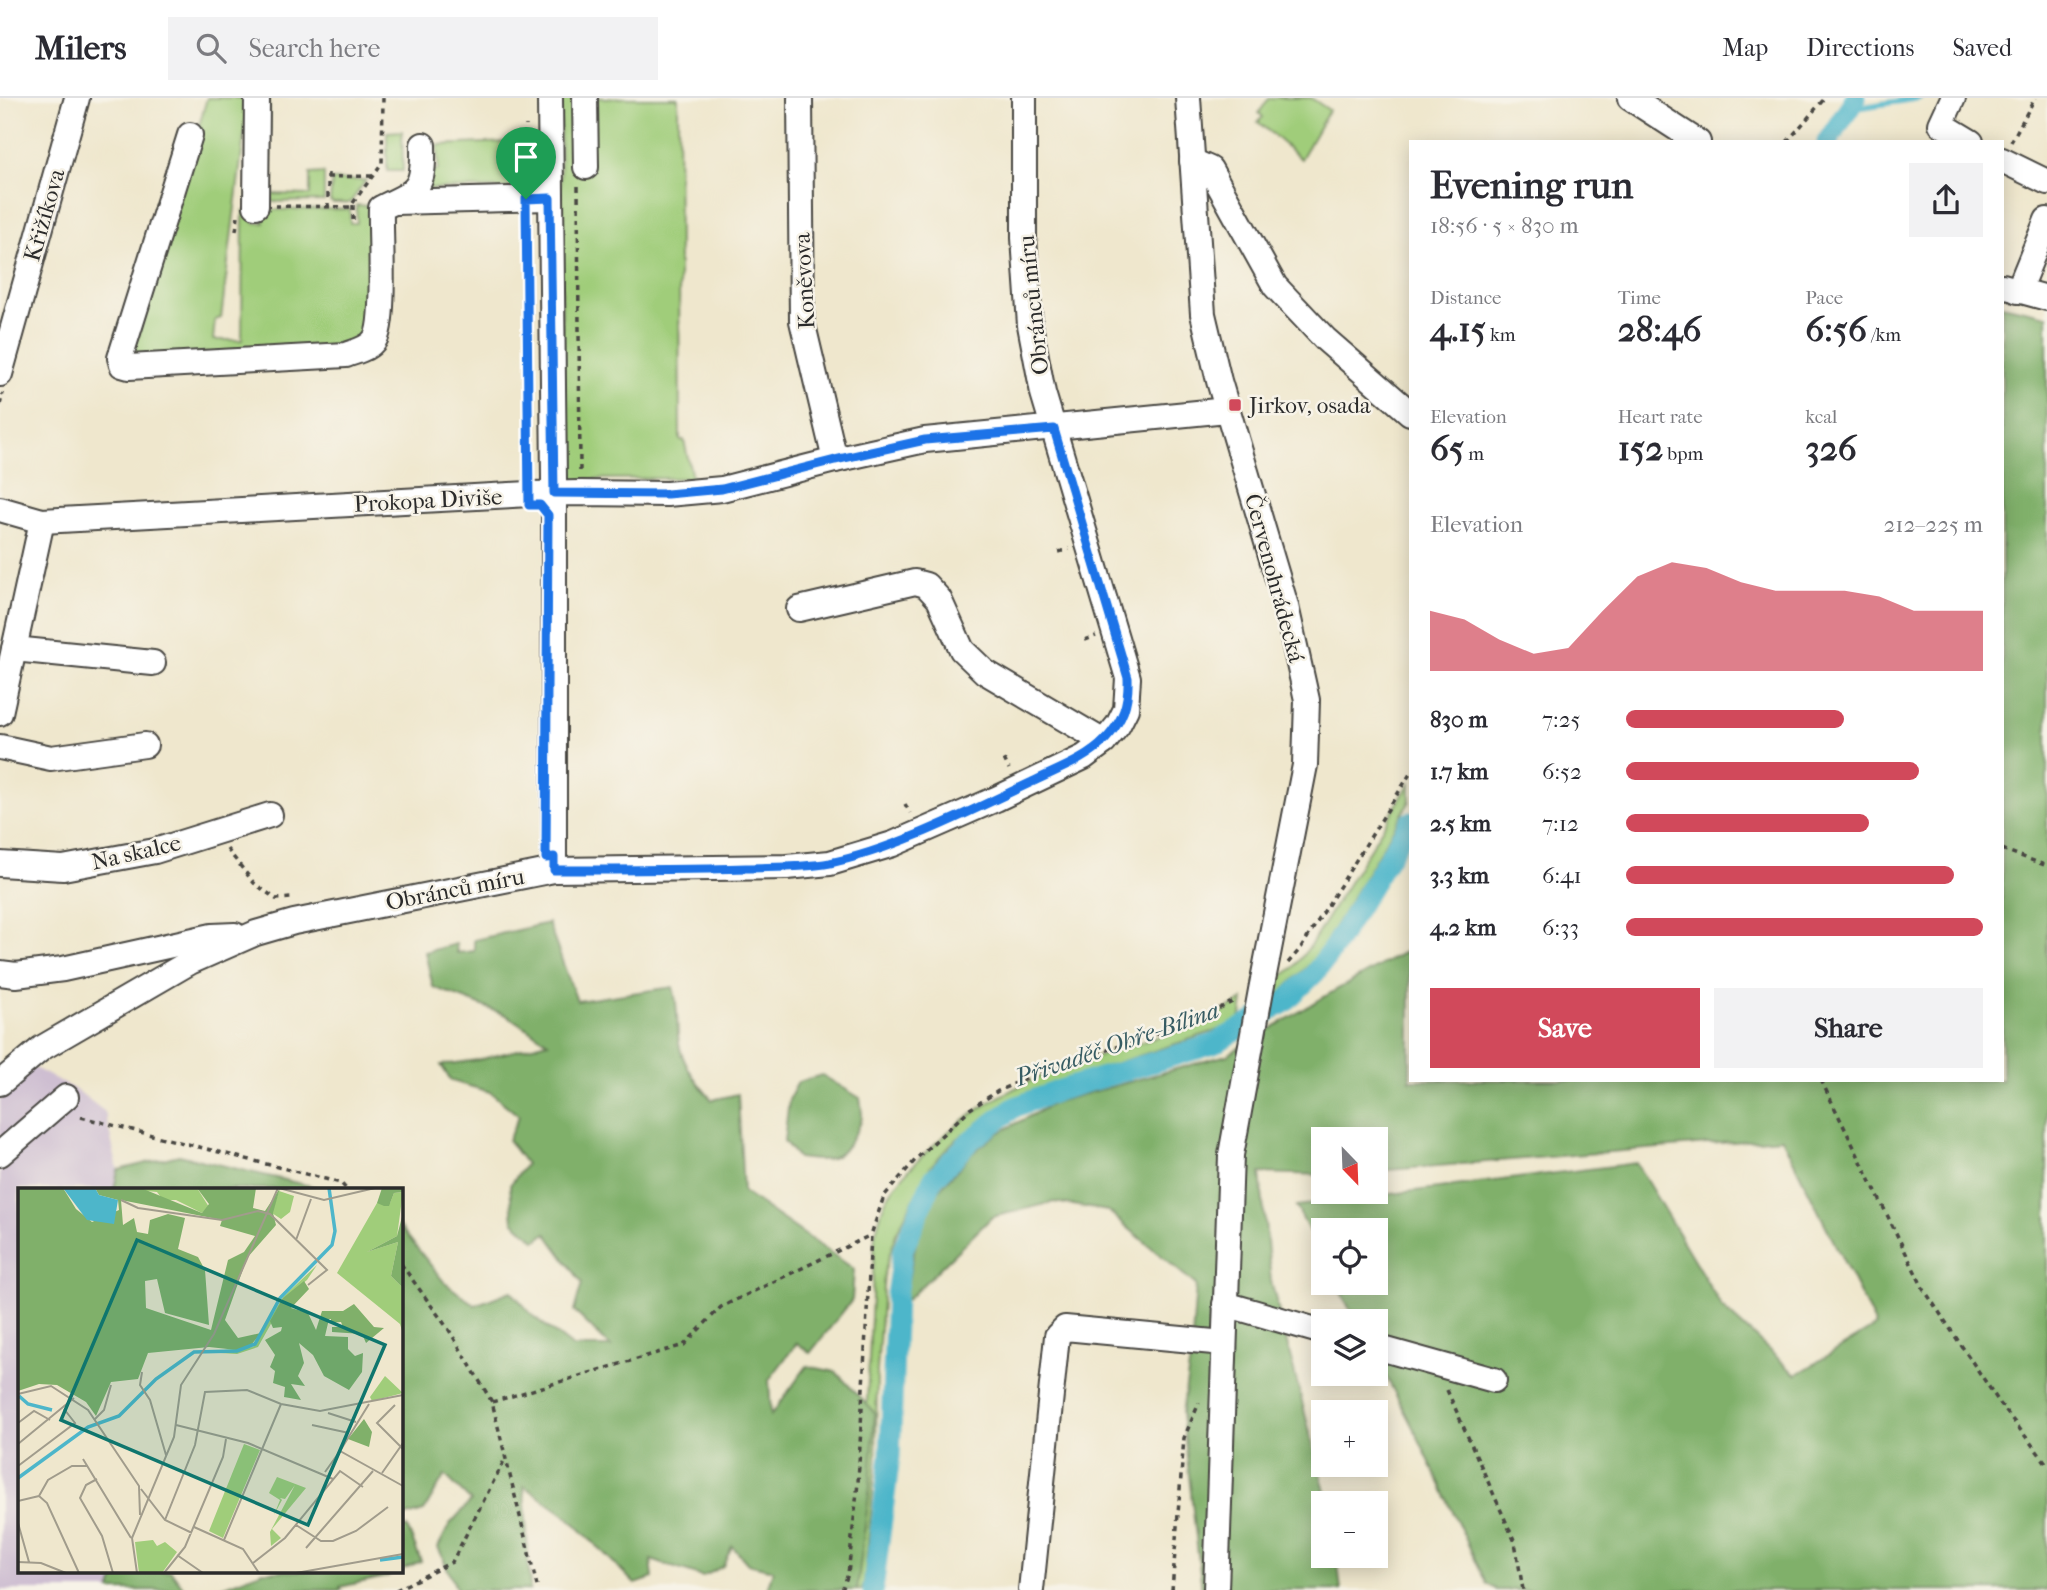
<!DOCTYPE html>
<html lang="en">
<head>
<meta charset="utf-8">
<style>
	:root { --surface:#fff; --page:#f2f2f3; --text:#2b2b33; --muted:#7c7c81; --line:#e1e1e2; --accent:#d1495b }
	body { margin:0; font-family:"IM FELL French Canon",serif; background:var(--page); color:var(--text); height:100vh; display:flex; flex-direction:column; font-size:26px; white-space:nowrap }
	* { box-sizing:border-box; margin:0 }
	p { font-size:23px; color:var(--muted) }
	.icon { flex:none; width:38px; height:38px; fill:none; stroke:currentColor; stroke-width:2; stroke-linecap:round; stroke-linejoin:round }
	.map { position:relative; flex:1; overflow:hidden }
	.drawer { position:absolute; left:1409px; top:42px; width:595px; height:942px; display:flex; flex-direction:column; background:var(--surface); border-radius:0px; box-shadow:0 4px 18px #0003 }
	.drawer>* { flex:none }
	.needle { width:46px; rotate:157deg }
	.fabs { position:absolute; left:1311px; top:1029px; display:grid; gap:14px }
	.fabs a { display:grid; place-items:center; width:77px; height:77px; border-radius:0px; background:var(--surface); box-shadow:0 4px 18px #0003; font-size:35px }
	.pin { position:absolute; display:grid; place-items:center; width:60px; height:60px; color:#fff; margin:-72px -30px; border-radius:50% 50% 50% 0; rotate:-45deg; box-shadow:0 0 7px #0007 }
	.pin .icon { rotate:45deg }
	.round { display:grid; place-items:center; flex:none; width:74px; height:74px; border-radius:0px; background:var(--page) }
	.headline { display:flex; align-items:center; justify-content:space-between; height:119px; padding:0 21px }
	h1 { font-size:38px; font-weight:700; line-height:52px }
	.metrics { display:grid; grid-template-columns:repeat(3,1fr); gap:10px; height:119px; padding:7px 21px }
	.metrics div { display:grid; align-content:center }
	.metrics b { font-size:35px; font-weight:700 }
	.metrics small { font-size:19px; font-weight:400 }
	.metrics p { font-size:19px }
	.chart { height:196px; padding:14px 21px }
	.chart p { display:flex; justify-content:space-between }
	.chart svg { width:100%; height:126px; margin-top:7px; fill:var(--accent); opacity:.7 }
	.button { display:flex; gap:14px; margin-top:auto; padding:14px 21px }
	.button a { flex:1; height:80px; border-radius:0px; background:var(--accent); color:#fff; font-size:28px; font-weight:700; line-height:80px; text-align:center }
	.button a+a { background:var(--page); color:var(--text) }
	ul { padding:0 21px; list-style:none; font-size:23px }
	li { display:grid; grid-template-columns:112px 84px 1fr; align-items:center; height:52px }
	li i { height:18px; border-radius:9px; background:var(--accent) }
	header { display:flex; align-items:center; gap:42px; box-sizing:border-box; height:98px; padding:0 35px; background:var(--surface); border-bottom:2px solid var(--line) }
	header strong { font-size:33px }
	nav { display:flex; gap:38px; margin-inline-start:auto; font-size:24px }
	.search { width:490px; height:63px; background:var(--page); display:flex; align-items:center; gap:18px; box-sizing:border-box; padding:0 24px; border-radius:0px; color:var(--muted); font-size:26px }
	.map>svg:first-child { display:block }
	.industrial { fill:#cebed1 }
	.green { fill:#a0cd7a; stroke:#667c52; stroke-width:2 }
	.forest { fill:#80b06a; stroke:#566e4a; stroke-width:2 }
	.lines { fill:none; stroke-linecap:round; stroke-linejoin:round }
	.stream { stroke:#4db6ca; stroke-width:6 }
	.canal { stroke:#4db6ca; stroke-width:21 }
	.minor-casing { stroke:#484743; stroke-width:28 }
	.path { stroke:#484743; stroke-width:3.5; stroke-dasharray:5 5; stroke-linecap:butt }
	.minor { stroke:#fff; stroke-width:24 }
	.route-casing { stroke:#fff; stroke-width:14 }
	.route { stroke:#1a73e8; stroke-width:9 }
	.poi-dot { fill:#d1495b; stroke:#f7f3e8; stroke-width:2.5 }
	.labels { text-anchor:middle; stroke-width:5; stroke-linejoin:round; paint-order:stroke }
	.street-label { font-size:23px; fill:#2b2b2b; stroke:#f7f3e8 }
	.poi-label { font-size:23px; fill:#2b2b2b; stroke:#f7f3e8; text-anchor:start }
	.water-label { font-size:24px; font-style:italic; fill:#375c63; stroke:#f7f3e8 }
	.inset-river { fill:none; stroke:#4db6ca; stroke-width:3.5 }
	.inset-road { fill:none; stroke:#a19c8c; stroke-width:2 }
	.view { fill:#0f766e; fill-opacity:0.15; stroke:#0f766e; stroke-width:3.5 }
	.inset-edge { fill:none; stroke:#2b2b2b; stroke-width:3.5 }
</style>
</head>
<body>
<header>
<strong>Milers</strong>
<div class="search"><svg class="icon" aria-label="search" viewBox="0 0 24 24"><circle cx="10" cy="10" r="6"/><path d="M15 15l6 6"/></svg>Search here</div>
<nav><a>Map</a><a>Directions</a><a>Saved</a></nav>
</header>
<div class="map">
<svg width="2047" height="1492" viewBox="0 0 2047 1492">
	<rect width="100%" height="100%" fill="#f7f3e8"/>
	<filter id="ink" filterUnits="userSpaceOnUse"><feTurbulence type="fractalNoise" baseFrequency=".0143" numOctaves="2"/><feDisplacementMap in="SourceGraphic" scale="14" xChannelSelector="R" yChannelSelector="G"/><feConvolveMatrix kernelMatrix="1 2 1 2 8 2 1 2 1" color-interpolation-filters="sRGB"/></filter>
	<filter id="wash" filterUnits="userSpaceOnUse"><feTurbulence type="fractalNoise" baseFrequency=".00686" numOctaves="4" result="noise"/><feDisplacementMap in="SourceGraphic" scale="28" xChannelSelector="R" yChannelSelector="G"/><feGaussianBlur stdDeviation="1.57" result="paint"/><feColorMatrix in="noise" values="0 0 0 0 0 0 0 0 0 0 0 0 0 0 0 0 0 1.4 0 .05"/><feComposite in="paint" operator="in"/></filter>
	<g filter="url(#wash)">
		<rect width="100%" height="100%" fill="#efe7cd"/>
		<!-- industrial -->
		<path class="industrial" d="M31,968L78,993L105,1014L118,1072L114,1091H19V1473H122L113,1485L111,1492H0V994Z"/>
		<!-- green -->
		<g class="green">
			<path d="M207,0H251L246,22L221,220L215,222L213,242H242L243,113L250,111L254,125H264L261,113L263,112L350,111V125H357L356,107L374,108L375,220L360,247L132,259Z"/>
			<path d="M260,0H269L271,96L310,97V76L324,75V103L262,104Z"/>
			<path d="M560,0H678L680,342H684L692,380L588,381L569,386L563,380Z"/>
			<path d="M1269,0H1311L1329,12L1301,61L1258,24L1263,19L1259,15Z"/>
			<path d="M402,33L403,73H387V34Z"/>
			<path d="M509,44L519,45L523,49V83L518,90L421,91L433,73L438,72V47Z"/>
			<path d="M332,82H366L350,105H333L330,103Z"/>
			<path d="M1410,685V703L1324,847L1310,866L1272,903L1274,885L1294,869L1310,848Z"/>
			<path d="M1243,902L1240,925L1028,994L987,1018L952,1045L930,1069L896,1136L884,1175L877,1272L876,1362L864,1485L862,1492H847L864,1365L875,1136C879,1125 881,1111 887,1101C899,1080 919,1061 936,1045C999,986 1066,968 1145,943C1179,932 1212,922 1243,902Z"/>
		</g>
		<!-- forest -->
		<g class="forest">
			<path d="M2002,207L2047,217V1492H1497L1486,1485L1419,1341L1376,1259V1223H1356L1336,1185H1376V1132H1323V1160L1296,1108L1636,1065L1722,1209L1796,1277L1876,1228L1782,1040L1376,1073V1041H1323V1077L1260,1075L1271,1183L1328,1405H1323V1458H1337L1341,1492H1202L1182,1315L1191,1255L1196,1187L1108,1113L1054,1104L992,1119L903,1206L918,1135L938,1093L971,1056L998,1035L1056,1004L1227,957L1334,893L1410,851V982H2002Z"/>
			<path d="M548,825L577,903L673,889C680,913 675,930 680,950C685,970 699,987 712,1002L738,996L743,1094L854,1171L852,1202L810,1255L797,1245L769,1282L771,1317L807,1268L836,1274L875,1315L870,1389L857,1492H767L773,1472L748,1466L732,1448L723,1468L703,1479L651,1462L653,1480L635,1486L569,1420L524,1388L530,1492H457L438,1449L450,1426L471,1403L445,1377L424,1413L401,1420V1130L445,1185L475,1207L511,1193L533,1218L573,1249H611L574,1213L582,1185L546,1135L536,1143L513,1123L510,1087L526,1066L508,1042L519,1018L490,994L451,983L441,967L478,962L548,944L506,917L433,889L425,854L456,846L457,855L474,853V842Z"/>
			<path d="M822,977L860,1000C863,1018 864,1021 854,1037C839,1064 828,1064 798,1060L784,1043L789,1001L798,984Z"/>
			<path d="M179,1057L323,1091H114L118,1072Z"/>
			<path d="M407,1429L421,1463L401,1472V1432Z"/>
			<path d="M122,1473H171L185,1492H111L113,1485Z"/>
			<path d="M263,1473H400L385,1479L340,1489L342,1492H214Z"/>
		</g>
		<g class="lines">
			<!-- stream -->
			<path class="stream" d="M1850,11L1919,0"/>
			<!-- canal -->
			<g class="canal">
				<path d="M1827,44L1856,0"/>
				<path d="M873,1492L890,1358L896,1197L903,1151L933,1081L971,1042L1015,1009L1060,992L1214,946L1284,905L1315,875L1334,849L1410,724"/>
			</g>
		</g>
	</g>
	<g filter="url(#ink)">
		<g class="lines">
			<!-- minor casing -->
			<g class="minor-casing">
				<g id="minor">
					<path d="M550,0L554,382V772"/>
					<path d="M585,0L586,69"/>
					<path d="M800,0L802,223L835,362"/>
					<path d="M1188,0L1203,216L1219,283L1286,508L1307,602L1305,667L1261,892L1231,1057L1216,1492"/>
					<path d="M1630,0L1698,44"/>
					<path d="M1953,0L1941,26L1971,44"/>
					<path d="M190,37L120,260L122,267L129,269L346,257C356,253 369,251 375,241C386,224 380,135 381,110C419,92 424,91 423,47"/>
					<path d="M2002,62L2047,84"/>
					<path d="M1192,63L1210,71L1275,188L1325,241L1410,315"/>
					<path d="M395,104L550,100"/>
					<path d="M256,108L257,0"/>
					<path d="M2003,188L2047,200"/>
					<path d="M2018,193L2047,122"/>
					<path d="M0,276L77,0"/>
					<path d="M0,411L42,423L529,396L580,395L667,396L722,391L835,362L925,342L1227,312"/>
					<path d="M799,511L915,484L926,487L939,501L962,552L985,574L1104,644"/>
					<path d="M14,551L153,565"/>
					<path d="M0,615L42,423"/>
					<path d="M0,649L51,660L145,647"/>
					<path d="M0,766L63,770L155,753L270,717"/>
					<path d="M0,875L16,877L63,871L212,838L235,837"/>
					<path d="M0,985L42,950L190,864L256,835L294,824L554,772L787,769L830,765L893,746L996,701L1084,659L1104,644L1118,627L1126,611L1128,580L1043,295L1030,227L1024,140V0"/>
					<path d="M0,1056L66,999"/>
					<path d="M1225,1206L1323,1234"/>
					<path d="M1376,1249L1494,1282"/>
					<path d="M1031,1492L1057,1238L1065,1230L1224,1245"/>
				</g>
			</g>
			<!-- path -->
			<g class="path">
				<path d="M1787,44L1825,0"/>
				<path d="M2011,44L2035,0"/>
				<path d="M328,75V108"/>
				<path d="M526,78V27"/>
				<path d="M327,79L372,78"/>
				<path d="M578,88L580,374"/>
				<path d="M353,107V125"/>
				<path d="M275,108L350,109L382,65L383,0"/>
				<path d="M526,121L529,376"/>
				<path d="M236,133L238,118"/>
				<path d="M0,307L3,295"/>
				<path d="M1059,454L1069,451"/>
				<path d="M1085,542L1096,538"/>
				<path d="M1004,661L1009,671"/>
				<path d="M905,706L910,715"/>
				<path d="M227,751L254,785L276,801L292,800"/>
				<path d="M2002,751L2047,768"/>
				<path d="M1288,865L1301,850L1410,676"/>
				<path d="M1821,982L1923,1190L2001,1307L2047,1366"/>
				<path d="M81,1019L341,1085L346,1091"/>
				<path d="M401,1166L449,1232L492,1304L538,1492"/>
				<path d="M1447,1292L1515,1444L1523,1492"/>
				<path d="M492,1304L684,1247L721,1209L871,1137"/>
				<path d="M396,1492L452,1464L505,1361"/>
				<path d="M842,1492L848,1476L858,1385L871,1137L884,1098L917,1060L970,1011L998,993L1033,977L1194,923L1236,902"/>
				<path d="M1172,1492L1184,1340L1199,1305"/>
			</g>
			<!-- minor -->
			<use href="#minor" class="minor"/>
		</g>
	</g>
	<g class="lines" filter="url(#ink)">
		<!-- route casing -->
		<g class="route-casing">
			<path id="route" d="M550,100L554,395L667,396L722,391L835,362L925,342L1054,331L1128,580C1129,605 1123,623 1105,642C1086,662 1056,672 1032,684C970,713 897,751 830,765C802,770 774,769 746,770C682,772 618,772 554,772V759L546,760L548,417L540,407H529L526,101Z"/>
		</g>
		<!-- route -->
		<use href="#route" class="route"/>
	</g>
	<!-- markers -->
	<rect class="poi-dot" x="1228" y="300" width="14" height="14" rx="3.5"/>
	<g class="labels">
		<!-- street labels -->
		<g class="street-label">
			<text transform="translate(44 117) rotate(-74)" y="8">Křižíkova</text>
			<text transform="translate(804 183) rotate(-93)" y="8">Koněvova</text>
			<text transform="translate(1033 207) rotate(-96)" y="8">Obránců míru</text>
			<text transform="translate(428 402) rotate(-3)" y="8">Prokopa Diviše</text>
			<text transform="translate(1275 480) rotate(75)" y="8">Červenohrádecká</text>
			<text transform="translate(136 754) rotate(-13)" y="8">Na skalce</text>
			<text transform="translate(455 791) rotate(-11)" y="8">Obránců míru</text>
		</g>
		<!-- poi labels -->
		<g class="poi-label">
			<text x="1249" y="315">Jirkov, osada</text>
		</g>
		<!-- water labels -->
		<g class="water-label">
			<text transform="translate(1117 946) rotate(-19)" y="8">Přivaděč Ohře-Bílina</text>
		</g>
	</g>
	<!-- overview -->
	<g transform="translate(18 1090)">
		<rect width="385" height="385" fill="#efe7cd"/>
		<path d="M96,0H179L191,19L184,25L158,12H145L139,4ZM261,3L276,8L272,24L263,31L254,25ZM385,4L379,48L349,64L380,54L373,88L385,100V146L382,136L319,85L359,15H372L376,5ZM299,77L289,92L268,109L240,159L219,166L186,164L235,159L265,109ZM367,188L385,205L354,213L352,209ZM226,256L242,262L205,350L191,343ZM259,289L288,300L254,341L263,350L253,358L252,344L277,297L267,311L262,310L264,312L256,327L262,312L251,305ZM135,352L139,358L147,354L159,364L144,385H121L117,354Z" fill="#a0cd7a"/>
		<path d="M0,0H45L58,21L74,34L101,22L100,12L81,7L77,0H123L184,25L191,16L179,0H238L235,20L247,23L262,0L255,25L258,37L229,70L207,132L220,150L243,145L233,157L219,162L191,159L130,165L120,191L93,194L78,228L68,214L39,197L21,196L0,203ZM103,12L204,32L202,38L237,48L226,64L210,72L193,142L128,120L127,93L139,91L147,125L191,137L187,82L180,69L160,61L167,30L150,26L132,32L130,46L119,44L116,30L105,37ZM364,0H385V4L376,5L371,18H366L359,15ZM385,25V100L373,88L380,54L349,64L379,48ZM286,93L291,101L273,120L290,125L298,142L304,123H325L336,116L356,139L366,140L348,155L344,146L314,144V139H325L323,134L313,135V131H311L307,148L330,149V161L337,168L345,165L344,184L331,202L306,188L295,167L281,155L286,175L280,188L287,198L273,196L283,212L266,209L267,199L255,195L257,183L252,179L257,167L247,152L263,143L264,139L255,140L252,133L265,110ZM346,231L354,244L351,259L330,251Z" fill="#80b06a" fill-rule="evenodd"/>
		<path d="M45,0H77L81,7L100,12L96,36L69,32Z" fill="#4db6ca"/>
		<path class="inset-river" d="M1,208L10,216L34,222M0,290L70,239L101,228L138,191L176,164L219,163L237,156L262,110L314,57L317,43L311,0M362,372L385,369"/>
		<path class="inset-road" d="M261,0L306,12L357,0M103,12L120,20L204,32L240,23L252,26L309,82L290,97M278,52L293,11M124,184L122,197L132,212L148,267M0,206L33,198L70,222L121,298L122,327M377,217L359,235L385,261M310,225L338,234M77,231L86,222L93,197M0,235L16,223L32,232M158,237L230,255L315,291M294,237L331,245M0,256L56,210M322,263L351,216M65,271L113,350M0,278L57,235L46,221M307,284L322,263L385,298M364,285L385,255M79,291L68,297L62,310L84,348L95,385M123,301L147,332L174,345M21,308L29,315L61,385M21,308L30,292L54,278H69M0,313L21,308M147,332L177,257L187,204L229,202L263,216L302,223L385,207M0,335L11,374M278,337L303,353H315L338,343L370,319M176,339L225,361L241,385M206,352L263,216M288,360L355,283M159,367L185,385M0,374L23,375L48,385M235,375L267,350L322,283L345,299M119,385L114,350L156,249L163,197L196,146L260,0M146,385L167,359L205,269L208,251M278,385L385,366"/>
		<path class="view" d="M119,52L367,157L290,337L43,232Z"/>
		<rect width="385" height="385" class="inset-edge"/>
	</g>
</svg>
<div class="fabs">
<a><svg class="needle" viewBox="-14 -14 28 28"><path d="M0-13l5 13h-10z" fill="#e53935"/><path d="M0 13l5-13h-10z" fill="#7c7c81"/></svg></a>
<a><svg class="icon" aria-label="locate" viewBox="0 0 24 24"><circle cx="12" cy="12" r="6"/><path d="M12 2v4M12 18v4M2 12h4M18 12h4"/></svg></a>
<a><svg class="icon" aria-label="layers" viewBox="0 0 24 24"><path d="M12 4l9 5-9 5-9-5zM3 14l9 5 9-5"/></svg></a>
<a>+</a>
<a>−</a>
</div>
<div class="pin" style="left:526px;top:101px;background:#1e9e55"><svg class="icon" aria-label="arrive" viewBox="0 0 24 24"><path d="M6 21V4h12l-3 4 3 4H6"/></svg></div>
<section class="drawer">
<div class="headline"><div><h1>Evening run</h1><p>18:56 · 5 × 830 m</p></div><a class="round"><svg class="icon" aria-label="share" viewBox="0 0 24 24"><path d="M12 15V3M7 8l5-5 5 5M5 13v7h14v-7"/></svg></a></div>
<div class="metrics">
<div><p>Distance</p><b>4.15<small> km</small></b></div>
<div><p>Time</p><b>28:46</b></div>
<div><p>Pace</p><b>6:56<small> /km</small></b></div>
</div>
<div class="metrics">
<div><p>Elevation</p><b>65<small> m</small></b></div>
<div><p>Heart rate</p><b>152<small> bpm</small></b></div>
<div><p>kcal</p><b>326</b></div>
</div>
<div class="chart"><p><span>Elevation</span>212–225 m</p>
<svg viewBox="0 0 160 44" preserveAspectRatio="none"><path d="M0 44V23L10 26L20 33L30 38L40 36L50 23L60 11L70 6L80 8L90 13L100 16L110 16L120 16L130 18L140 23L150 23L160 23V44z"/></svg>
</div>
<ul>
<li><b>830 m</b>7:25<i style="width:61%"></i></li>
<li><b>1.7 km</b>6:52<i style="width:82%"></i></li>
<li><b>2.5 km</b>7:12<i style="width:68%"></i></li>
<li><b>3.3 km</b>6:41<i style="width:92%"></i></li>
<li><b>4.2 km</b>6:33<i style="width:100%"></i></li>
</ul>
<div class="button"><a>Save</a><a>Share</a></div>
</section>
</div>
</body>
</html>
